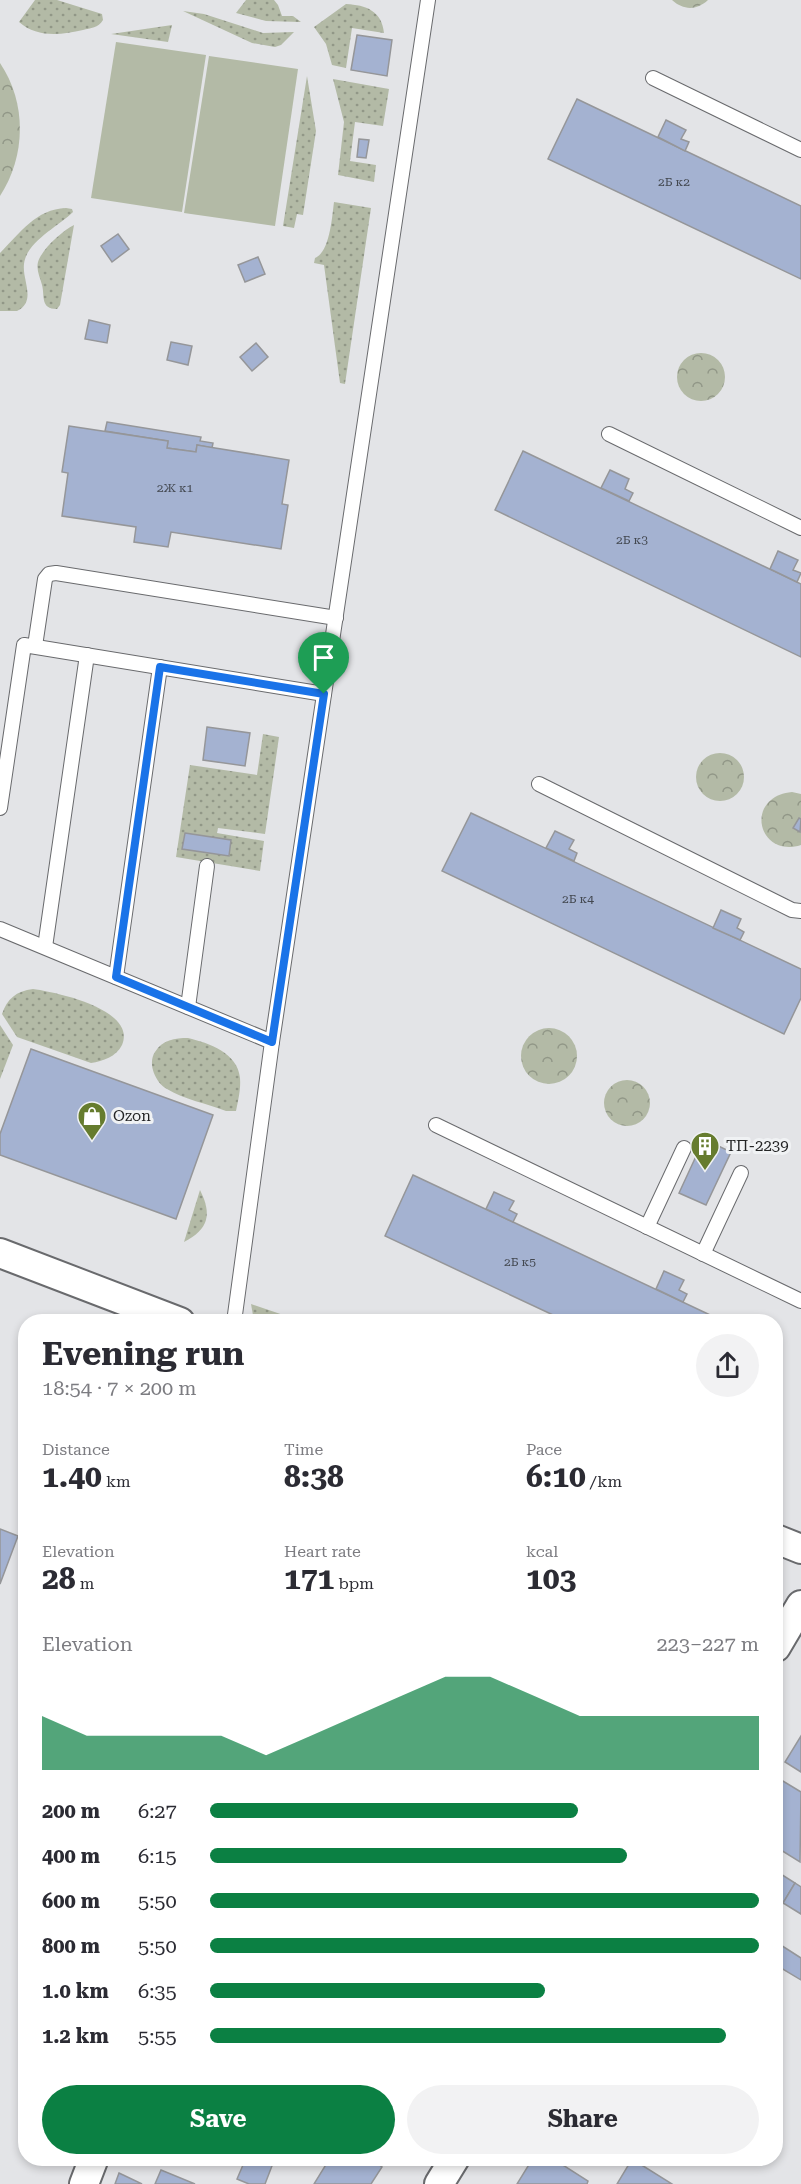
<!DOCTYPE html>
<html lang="en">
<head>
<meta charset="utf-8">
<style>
	:root { --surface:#fff; --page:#f2f2f3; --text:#2b2b33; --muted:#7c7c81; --accent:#0b8043 }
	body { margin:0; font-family:"Roboto Serif",serif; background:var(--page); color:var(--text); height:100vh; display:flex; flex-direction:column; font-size:22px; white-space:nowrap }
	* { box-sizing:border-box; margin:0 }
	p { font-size:20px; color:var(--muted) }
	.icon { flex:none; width:33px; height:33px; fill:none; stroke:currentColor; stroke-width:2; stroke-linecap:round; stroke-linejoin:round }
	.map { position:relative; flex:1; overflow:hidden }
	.panel { position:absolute; left:18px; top:1314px; width:765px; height:852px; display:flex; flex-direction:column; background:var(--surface); border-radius:24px; box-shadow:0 3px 9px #0003 }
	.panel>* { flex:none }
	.pin { position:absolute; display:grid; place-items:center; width:51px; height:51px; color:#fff; margin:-62px -26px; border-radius:50% 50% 50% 0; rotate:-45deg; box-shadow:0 0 6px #0007 }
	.pin .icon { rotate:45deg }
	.round { display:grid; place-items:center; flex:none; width:63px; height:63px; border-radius:32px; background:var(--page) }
	.overview { display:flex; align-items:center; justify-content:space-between; height:102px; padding:0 24px }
	h1 { font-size:33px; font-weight:700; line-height:45px }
	.metrics { display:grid; grid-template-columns:repeat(3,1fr); gap:9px; height:102px; padding:6px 24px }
	.metrics div { display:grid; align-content:center }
	.metrics b { font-size:30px; font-weight:700 }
	.metrics small { font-size:16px; font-weight:400 }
	.metrics p { font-size:16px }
	.chart { height:168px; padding:12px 24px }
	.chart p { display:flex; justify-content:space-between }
	.chart svg { width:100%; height:108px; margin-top:6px; fill:var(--accent); opacity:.7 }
	.primary-button { display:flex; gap:12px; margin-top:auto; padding:12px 24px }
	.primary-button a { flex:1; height:69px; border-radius:36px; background:var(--accent); color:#fff; font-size:24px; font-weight:700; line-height:69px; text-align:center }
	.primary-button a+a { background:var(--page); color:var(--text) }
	ul { padding:0 24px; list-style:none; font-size:20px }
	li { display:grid; grid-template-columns:96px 72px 1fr; align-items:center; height:45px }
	li i { height:15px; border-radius:8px; background:var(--accent) }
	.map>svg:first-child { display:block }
	.grass { fill:url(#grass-dots) }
	.park { fill:url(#park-crowns) }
	.pitch { fill:#b3baa6 }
	.building { fill:#a4b2d1; stroke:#959699; stroke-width:1.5 }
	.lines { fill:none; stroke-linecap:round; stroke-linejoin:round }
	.service-casing { stroke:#696a6d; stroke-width:16 }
	.minor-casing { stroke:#696a6d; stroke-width:32 }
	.service { stroke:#fff; stroke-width:14 }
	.minor { stroke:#fff; stroke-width:28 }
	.route-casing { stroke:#fff; stroke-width:12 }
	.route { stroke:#1a73e8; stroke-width:8 }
	.labels { text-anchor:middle; stroke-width:6; stroke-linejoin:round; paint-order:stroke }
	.number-label { font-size:12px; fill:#434850 }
	.poi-label { font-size:15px; fill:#232425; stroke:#f0f2f4; text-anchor:start }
</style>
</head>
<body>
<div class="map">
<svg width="801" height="2184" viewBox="0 0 801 2184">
	<defs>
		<pattern id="grass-dots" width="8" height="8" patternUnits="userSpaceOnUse" patternTransform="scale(1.5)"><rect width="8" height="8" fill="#b3baa6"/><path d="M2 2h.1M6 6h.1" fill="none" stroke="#919787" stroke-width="1.8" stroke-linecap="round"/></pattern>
		<pattern id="park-crowns" width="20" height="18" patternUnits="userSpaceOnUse" patternTransform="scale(1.5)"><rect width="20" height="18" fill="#b3baa6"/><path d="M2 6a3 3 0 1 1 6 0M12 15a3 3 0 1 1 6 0" fill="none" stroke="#919787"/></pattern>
	</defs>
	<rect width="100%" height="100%" fill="#e3e4e7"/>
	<!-- grass -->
	<g class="grass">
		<path d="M35,0H57L102,14L103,20C98,28 91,28 83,30C61,35 37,38 19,22Z"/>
		<path d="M246,0H274L278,5L282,16H293L301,22L266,21L236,13Z"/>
		<path d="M346,4C366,5 382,11 384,33L352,28L346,68L332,65L326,44L314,27Z"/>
		<path d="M183,11L204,14L263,33L294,32L281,45L275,47L252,43Z"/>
		<path d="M172,25L168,42L111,34Z"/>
		<path d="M307,76L316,131L303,215L297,214L294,228L283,226Z"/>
		<path d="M333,79L389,89L383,126L355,122L350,161L376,165L374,182L338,175L344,122Z"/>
		<path d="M334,202L371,208L345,384L340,383L324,265L314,263L315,258C330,252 332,217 334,202Z"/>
		<path d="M66,208L72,209L73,212C59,226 26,242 24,264C22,281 37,301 17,311H0V253C20,233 36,209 66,208Z"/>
		<path d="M74,225L60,305L57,309C40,309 45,296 42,285C40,277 36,270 38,262C42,249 62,231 74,225Z"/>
		<path d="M263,734L279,737L265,834L218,828L217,833L264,841L260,871L176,857L190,765L257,775Z"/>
		<path d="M33,989C55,992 137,1009 122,1045C116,1057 103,1061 91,1063L17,1037L2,1014C7,999 16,991 33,989Z"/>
		<path d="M0,1025L13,1045L0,1079Z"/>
		<path d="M188,1038C209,1043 238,1053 240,1078C241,1089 238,1101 236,1111H226C208,1104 183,1099 167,1089C156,1083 147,1064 155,1052C162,1040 175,1038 188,1038Z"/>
		<path d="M200,1190C212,1214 209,1229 184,1242Z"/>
		<path d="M251,1304L301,1321H254Z"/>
	</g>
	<!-- park -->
	<g class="park">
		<path d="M672,0H708C696,11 683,10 672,0Z"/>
		<path d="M0,63C27,103 26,156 0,196Z"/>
		<circle cx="701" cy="377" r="24"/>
		<circle cx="720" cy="777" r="24"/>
		<path d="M792,792L801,794V845C758,859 743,797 792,792Z"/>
		<circle cx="549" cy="1056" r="28"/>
		<circle cx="627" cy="1103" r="23"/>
	</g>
	<!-- pitch -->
	<g class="pitch">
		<path d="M116,42L206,55L182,212L91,198Z"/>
		<path d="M209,56L298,69L275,226L184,213Z"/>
	</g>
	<!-- building -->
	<g class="building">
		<path d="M357,35L392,40L387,76L351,70Z"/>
		<path d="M577,99L801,206V279L548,159Z"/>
		<path d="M666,120L686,130L681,139L689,142L685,151L658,137Z"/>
		<path d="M359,139L369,140L366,158L357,157Z"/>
		<path d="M118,234L129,249L112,262L101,246Z"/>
		<path d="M258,257L265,274L245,282L238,265Z"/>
		<path d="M89,320L110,325L107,343L85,339Z"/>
		<path d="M171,342L192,346L188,365L167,360Z"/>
		<path d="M256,343L268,357L252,371L240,357Z"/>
		<path d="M107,422L201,437L200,441L213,443L212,448L197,445L196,452L167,448L168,441L105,431Z"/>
		<path d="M69,426L168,441L167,448L196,452L197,445L289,460L282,504L288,505L281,549L171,532L168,547L134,542L136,527L62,516L68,473L62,472Z"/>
		<path d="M523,451L801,584V657L495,510Z"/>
		<path d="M610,470L629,479L625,489L633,493L629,501L601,488Z"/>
		<path d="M778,551L798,560L793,570L801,573L797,582L770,569Z"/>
		<path d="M207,727L250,733L245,766L203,760Z"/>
		<path d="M471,813L801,969V998L784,1034L442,871Z"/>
		<path d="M799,818L801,819L800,832L793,828Z"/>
		<path d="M555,831L574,840L569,849L577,853L574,861L546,848Z"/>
		<path d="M185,833L231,840L229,856L182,849Z"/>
		<path d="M721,910L741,919L737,928L744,932L740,940L713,928Z"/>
		<path d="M31,1049L213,1115L176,1219L0,1155V1134Z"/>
		<path d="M704,1139L731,1152L706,1205L679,1193Z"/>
		<path d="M413,1175L513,1222L725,1322H568L385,1236Z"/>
		<path d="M494,1192L514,1201L509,1210L517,1214L513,1222L486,1209Z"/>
		<path d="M664,1271L684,1280L679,1290L687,1294L683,1302L656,1289Z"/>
		<path d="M0,1529L18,1536L0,1584Z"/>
		<path d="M801,1736V1772L785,1762Z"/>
		<path d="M778,1778L801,1792L800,1862L776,1847V1781Z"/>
		<path d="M776,1871L795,1883L776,1915Z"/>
		<path d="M795,1883L801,1887V1914L783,1903Z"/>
		<path d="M776,1942L801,1958V1980L776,1965Z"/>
		<path d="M246,2158H275L265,2184H249L237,2179Z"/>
		<path d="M330,2158H369L382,2167L371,2184H314Z"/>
		<path d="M533,2158H552L588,2181L587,2184H517Z"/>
		<path d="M632,2159L672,2184H617Z"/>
		<path d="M161,2170L195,2184H155Z"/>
		<path d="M119,2173L142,2184H115Z"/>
	</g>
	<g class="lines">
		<!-- service casing -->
		<g class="service-casing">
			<g id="service">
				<path d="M653,78L801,150"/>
				<path d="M609,434L801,528"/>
				<path d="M35,646L45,579L49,574L56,573L336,618"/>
				<path d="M539,784L792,910L801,911"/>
				<path d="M0,808L24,645L324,694"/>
				<path d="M0,929L272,1042"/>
				<path d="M45,947L87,655"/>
				<path d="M116,977L160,667"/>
				<path d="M188,1007L207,866"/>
				<path d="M436,1125L801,1301"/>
				<path d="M647,1227L684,1148"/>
				<path d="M703,1254L741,1173"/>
				<path d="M234,1322L272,1042L428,0"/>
			</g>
		</g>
		<!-- minor casing -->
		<g class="minor-casing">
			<g id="minor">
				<path d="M0,1253L180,1322"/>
				<path d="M776,1539L801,1549"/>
				<path d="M776,1647L801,1605"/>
				<path d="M84,2184L94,2158"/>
				<path d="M439,2184L455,2158"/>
			</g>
		</g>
		<!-- service -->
		<use href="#service" class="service"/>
		<!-- minor -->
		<use href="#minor" class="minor"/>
	</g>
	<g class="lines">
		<!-- route casing -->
		<g class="route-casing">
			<path id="route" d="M160,667L324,694L272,1042L116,977Z"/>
		</g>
		<!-- route -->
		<use href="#route" class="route"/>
	</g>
	<!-- icons -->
	<defs>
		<g id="shop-pin" transform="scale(1.5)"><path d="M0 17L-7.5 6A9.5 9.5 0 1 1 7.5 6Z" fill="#667c2e" stroke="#f0f2f4"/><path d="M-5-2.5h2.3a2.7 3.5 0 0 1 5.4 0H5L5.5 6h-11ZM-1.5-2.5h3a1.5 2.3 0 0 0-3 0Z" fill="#fff"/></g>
		<g id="building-pin" transform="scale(1.5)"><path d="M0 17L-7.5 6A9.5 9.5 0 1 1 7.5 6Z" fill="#667c2e" stroke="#f0f2f4"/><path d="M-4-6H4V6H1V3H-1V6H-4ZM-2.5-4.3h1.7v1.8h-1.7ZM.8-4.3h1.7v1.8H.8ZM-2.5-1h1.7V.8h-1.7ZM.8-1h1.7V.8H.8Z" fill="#fff"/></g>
	</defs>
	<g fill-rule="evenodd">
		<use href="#shop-pin" x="92" y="1116"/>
		<use href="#building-pin" x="705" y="1146"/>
	</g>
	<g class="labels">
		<!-- number labels -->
		<g class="number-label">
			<text x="674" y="186">2Б к2</text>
			<text x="175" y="492">2Ж к1</text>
			<text x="632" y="544">2Б к3</text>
			<text x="578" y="903">2Б к4</text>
			<text x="520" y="1266">2Б к5</text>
		</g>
		<!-- poi labels -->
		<g class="poi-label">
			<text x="113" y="1121">Ozon</text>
			<text x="726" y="1151">ТП-2239</text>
		</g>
	</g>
</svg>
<div class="pin" style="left:324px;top:694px;background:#1e9e55"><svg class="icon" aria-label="arrive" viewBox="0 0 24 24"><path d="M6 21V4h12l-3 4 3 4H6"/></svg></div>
<section class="panel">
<div class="overview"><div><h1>Evening run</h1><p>18:54 · 7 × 200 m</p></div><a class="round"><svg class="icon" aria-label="share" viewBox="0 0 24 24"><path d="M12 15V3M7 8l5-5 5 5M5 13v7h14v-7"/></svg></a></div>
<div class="metrics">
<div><p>Distance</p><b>1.40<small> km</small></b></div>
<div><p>Time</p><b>8:38</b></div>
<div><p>Pace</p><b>6:10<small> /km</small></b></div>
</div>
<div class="metrics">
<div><p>Elevation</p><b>28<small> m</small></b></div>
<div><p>Heart rate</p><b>171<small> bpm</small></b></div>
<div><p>kcal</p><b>103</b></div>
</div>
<div class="chart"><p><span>Elevation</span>223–227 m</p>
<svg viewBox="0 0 160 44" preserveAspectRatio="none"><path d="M0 44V22L10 30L20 30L30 30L40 30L50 38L60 30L70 22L80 14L90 6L100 6L110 14L120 22L130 22L140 22L150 22L160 22V44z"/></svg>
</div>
<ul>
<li><b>200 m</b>6:27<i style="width:67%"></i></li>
<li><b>400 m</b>6:15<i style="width:76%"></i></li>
<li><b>600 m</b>5:50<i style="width:100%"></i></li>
<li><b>800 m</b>5:50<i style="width:100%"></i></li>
<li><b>1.0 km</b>6:35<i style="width:61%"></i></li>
<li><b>1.2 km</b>5:55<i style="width:94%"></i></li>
</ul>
<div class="primary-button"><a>Save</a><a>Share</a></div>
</section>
</div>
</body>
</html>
